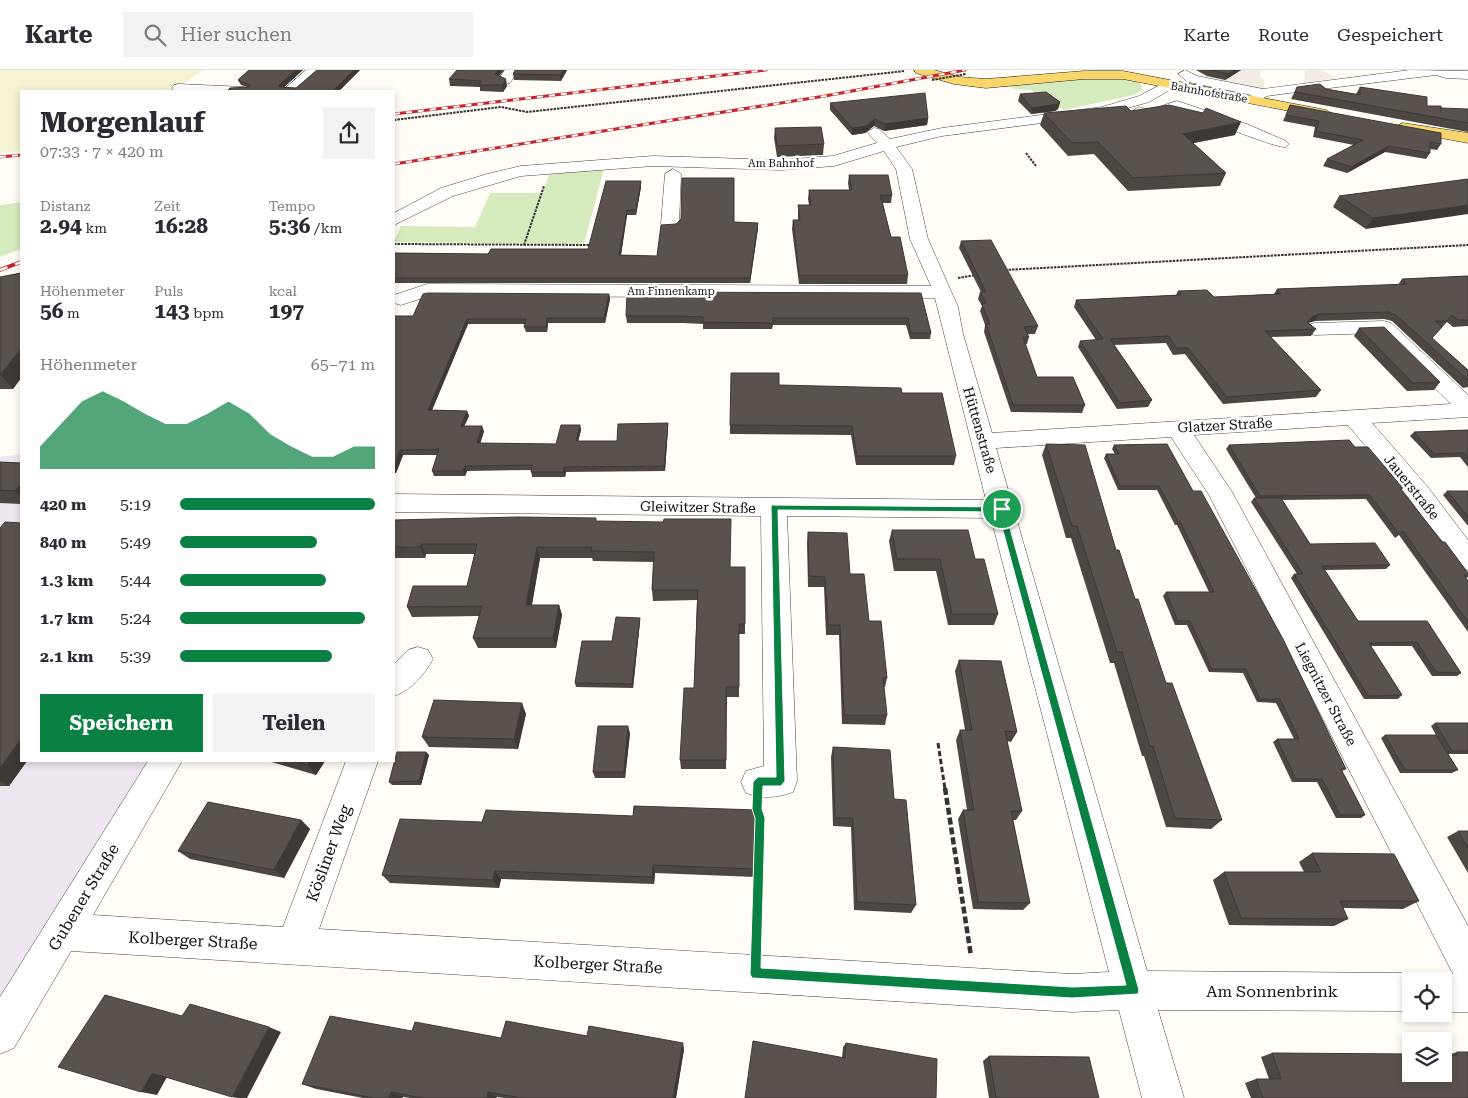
<!DOCTYPE html>
<html lang="de">
<head>
<meta charset="utf-8">
<style>
	:root { --surface:#fff; --page:#f2f2f3; --text:#2b2b33; --muted:#7c7c81; --line:#e1e1e2; --accent:#0b8043 }
	body { margin:0; font-family:"Roboto Serif",serif; background:var(--page); color:var(--text); height:100vh; display:flex; flex-direction:column; font-size:19px; white-space:nowrap }
	* { box-sizing:border-box; margin:0 }
	p { font-size:16px; color:var(--muted) }
	.icon { flex:none; width:28px; height:28px; fill:none; stroke:currentColor; stroke-width:2; stroke-linecap:round; stroke-linejoin:round }
	.map { position:relative; flex:1; overflow:hidden }
	.drawer { position:absolute; left:20px; top:20px; width:375px; height:672px; display:flex; flex-direction:column; background:var(--surface); border-radius:0px; box-shadow:0 2px 8px #0003 }
	.drawer>* { flex:none }
	.fabs { position:absolute; left:1402px; top:902px; display:grid; gap:10px }
	.fabs a { display:grid; place-items:center; width:50px; height:50px; border-radius:0px; background:var(--surface); box-shadow:0 2px 8px #0003; font-size:25px }
	.pin { position:absolute; display:grid; place-items:center; width:42px; height:42px; color:#fff; margin:-21px; border:2px solid #fff; border-radius:50%; box-shadow:0 1px 5px #0007 }
	.round { display:grid; place-items:center; flex:none; width:52px; height:52px; border-radius:0px; background:var(--page) }
	.headline { display:flex; align-items:center; justify-content:space-between; height:85px; padding:0 20px }
	h1 { font-size:28px; font-weight:700; line-height:38px }
	.stats { display:grid; grid-template-columns:repeat(3,1fr); gap:8px; height:85px; padding:5px 20px }
	.stats div { display:grid; align-content:center }
	.stats b { font-size:21px; font-weight:700 }
	.stats small { font-size:14px; font-weight:400 }
	.stats p { font-size:14px }
	.chart { height:140px; padding:10px 20px }
	.chart p { display:flex; justify-content:space-between }
	.chart svg { width:100%; height:90px; margin-top:5px; fill:var(--accent); opacity:.7 }
	.button { display:flex; gap:10px; margin-top:auto; padding:10px 20px }
	.button a { flex:1; height:58px; border-radius:0px; background:var(--accent); color:#fff; font-size:20px; font-weight:700; line-height:58px; text-align:center }
	.button a+a { background:var(--page); color:var(--text) }
	ul { padding:0 20px; list-style:none; font-size:16px }
	li { display:grid; grid-template-columns:80px 60px 1fr; align-items:center; height:38px }
	li i { height:12px; border-radius:6px; background:var(--accent) }
	header { display:flex; align-items:center; gap:30px; box-sizing:border-box; height:70px; padding:0 25px; background:var(--surface); border-bottom:1px solid var(--line) }
	header strong { font-size:24px }
	nav { display:flex; gap:28px; margin-inline-start:auto; font-size:18px }
	.search { width:350px; height:45px; background:var(--page); display:flex; align-items:center; gap:12px; box-sizing:border-box; padding:0 18px; border-radius:0px; color:var(--muted); font-size:19px }
	.map>svg:first-child { display:block }
	.industrial { fill:#eee6ef }
	.farmland { fill:#f6f3d4 }
	.green { fill:#d5ebbd }
	.plaza { fill:#f1ede2 }
	.lines { fill:none; stroke-linecap:round; stroke-linejoin:round }
	.minor-casing { stroke:#444; stroke-width:1 }
	.major-casing { stroke:#222; stroke-width:1 }
	.path-far2 { stroke:#333; stroke-width:2; stroke-dasharray:2.5 1; stroke-linecap:butt }
	.path-far1 { stroke:#333; stroke-width:3; stroke-dasharray:5.5 2.5; stroke-linecap:butt }
	.path { stroke:#333; stroke-width:4.5; stroke-dasharray:7 3; stroke-linecap:butt }
	.minor { fill:#fff; fill-rule:evenodd }
	.major { fill:#f9d66b; fill-rule:evenodd }
	.rail-far1-casing { stroke:#c4262e; stroke-width:3 }
	.rail-casing { stroke:#c4262e; stroke-width:4 }
	.rail-far1 { stroke:#fff; stroke-width:2; stroke-dasharray:6; stroke-linecap:butt }
	.rail { stroke:#fff; stroke-width:2.5; stroke-dasharray:8; stroke-linecap:butt }
	.path-bridge { stroke:#333; stroke-width:2; stroke-dasharray:2.5 1; stroke-linecap:butt }
	.wall { fill:#4d4742 }
	.shaded-wall { fill:#3f3936 }
	.building { fill:#5a524d; stroke:#3f3936 }
	.route { fill:#0b8043; stroke:#fff; fill-rule:evenodd }
	.labels { text-anchor:middle; stroke-width:5; stroke-linejoin:round; paint-order:stroke }
	.far-street-label { font-size:11px; fill:#111; stroke:#fff }
	.street-label { font-size:14px; fill:#111; stroke:#fff }
	.near-street-label { font-size:16px; fill:#111; stroke:#fff }
</style>
</head>
<body>
<header>
<strong>Karte</strong>
<div class="search"><svg class="icon" aria-label="search" viewBox="0 0 24 24"><circle cx="10" cy="10" r="6"/><path d="M15 15l6 6"/></svg>Hier suchen</div>
<nav><a>Karte</a><a>Route</a><a>Gespeichert</a></nav>
</header>
<div class="map">
<svg width="1468" height="1028" viewBox="0 0 1468 1028">
	<rect width="100%" height="100%" fill="#fffdf5"/>
	<!-- industrial -->
	<path class="industrial" d="M21,384V691H149L0,933V387Z"/>
	<!-- farmland -->
	<path class="farmland" d="M0,0H203L174,21H21V81L0,83Z"/>
	<!-- green -->
	<g class="green">
		<path d="M1102,7L1131,9L1142,15V20L1134,25L1064,40L1031,20L1014,19L1009,16Z"/>
		<path d="M604,99L584,174L394,172L401,156L475,157L490,123H542L550,103Z"/>
		<path d="M21,132V179L0,187V135Z"/>
	</g>
	<!-- plaza -->
	<g class="plaza">
		<path d="M1239,0H1261L1260,7L1264,10V19L1197,5L1218,3L1235,4Z"/>
		<path d="M1305,0H1321L1337,8L1307,13L1304,12Z"/>
	</g>
	<g class="lines">
		<!-- minor casing -->
		<g class="minor-casing">
			<g id="minor">
				<path d="M306,0H321L297,21H282Z"/>
				<path d="M505,0H519L510,13L505,14L498,10Z"/>
				<path d="M1185,0L1197,6L1263,19L1410,0L1468,1V9L1446,8L1436,5L1281,24L1267,26L1253,34L1246,30L1251,25L1188,12L1178,4Z"/>
				<path d="M1168,11L1175,15L1173,18L1149,32L1103,45L942,66L896,77L912,99L928,169L958,237L963,264L992,363L1451,334L1379,263L1315,265L1308,263L1305,259L1308,255L1315,253L1384,251L1391,253L1468,325V347L1372,353L1427,416L1468,470V500L1459,497L1409,428L1348,355L1194,365L1232,422L1468,856V942H1444V911H1429L1444,904H1453L1209,425L1171,367L996,378L1147,901L1411,903L1425,908L1426,911H1411V941L1158,940L1184,1028H1142L1119,940L1072,942L71,881L14,978L0,984V927L148,691H182L93,845L283,857L346,691H378L319,859L1072,904L1109,902L991,448L787,446L797,711L793,722C777,728 762,729 746,723L741,712L746,701L764,696L761,446L394,442V424L986,430L935,228L429,226L401,235L394,233V225L427,214L931,216L910,169L896,99L884,81L834,96L781,100L653,96L521,106L453,126L394,155V143L441,118L487,104L521,96L653,86L781,90L833,86L877,73L867,62L874,58L879,59L890,69L942,58L1102,37L1139,26Z"/>
				<path d="M179,14L244,17L251,21H174L172,18L174,15Z"/>
				<path d="M1177,31L1247,54L1286,71L1289,74L1286,77C1278,79 1207,50 1192,45C1188,44 1182,40 1178,40C1163,39 1145,59 1132,41L1139,37L1149,40Z"/>
				<path d="M673,99L681,104L679,154L676,158H664L661,154L665,104Z"/>
				<path d="M418,577L428,580L433,589C425,604 410,621 394,626V594L408,580Z"/>
			</g>
		</g>
		<!-- major casing -->
		<g class="major-casing">
			<g id="major">
				<path d="M914,0H934L960,7L986,9L1084,1H1123L1326,40L1333,44L1326,48L1123,9H1084L986,18L954,14L916,3Z"/>
				<path d="M1403,53L1468,63V73L1398,60L1396,57Z"/>
			</g>
		</g>
		<!-- path-far2 -->
		<g class="path-far2">
			<path d="M394,50L501,37L527,42L905,1"/>
			<path d="M1026,83L1036,96"/>
			<path d="M394,174L592,175"/>
			<path d="M524,175L544,116"/>
			<path d="M1005,200L1468,175"/>
			<path d="M958,208L976,205"/>
		</g>
		<!-- path-far1 -->
		<path class="path-far1" d="M938,673L945,719"/>
		<!-- path -->
		<g class="path">
			<path d="M945,718L971,886"/>
			<path d="M757,737L760,748L757,873"/>
		</g>
		<!-- minor -->
		<use href="#minor" class="minor"/>
		<!-- major -->
		<use href="#major" class="major"/>
		<!-- rail-far1 casing -->
		<g class="rail-far1-casing">
			<g id="rail-far1">
				<path d="M394,44L766,0"/>
				<path d="M0,87L21,85"/>
				<path d="M394,94L825,26L965,0"/>
			</g>
		</g>
		<!-- rail casing -->
		<g class="rail-casing">
			<path id="rail" d="M0,200L21,192"/>
		</g>
		<!-- rail-far1 -->
		<use href="#rail-far1" class="rail-far1"/>
		<!-- rail -->
		<use href="#rail" class="rail"/>
		<!-- path-bridge -->
		<path class="path-bridge" d="M932,10L966,4"/>
	</g>
	<!-- wall -->
	<g class="wall">
		<path d="M249,0H303L283,17L296,18L360,0L339,21H227L247,17L241,15L238,10Z"/>
		<path d="M567,0L561,11L514,10L513,4Z"/>
		<path d="M1196,0H1241L1225,10L1207,6Z"/>
		<path d="M499,6L507,16L503,22L480,21V17L450,16L449,9Z"/>
		<path d="M1297,17L1326,19L1356,24L1360,17L1427,36L1441,39H1468V62L1291,29Z"/>
		<path d="M1020,24L1060,32L1058,39L1055,41L1031,44L1018,31Z"/>
		<path d="M830,33L928,48L927,55L884,61L874,56L865,63L852,65L830,40Z"/>
		<path d="M1290,35L1441,74L1437,80L1430,79V83L1426,89L1385,82L1347,103L1323,96L1327,89L1354,75L1313,67L1315,57L1283,51Z"/>
		<path d="M1131,41L1235,65L1193,73L1226,103L1220,116L1128,121L1094,84L1068,86L1040,55L1044,43Z"/>
		<path d="M775,58L824,74L823,85L777,87L774,68Z"/>
		<path d="M849,105L892,125L891,133H883L891,167L908,205L907,214H799L792,159L793,150H798V135H809L808,129L809,120H849L848,113Z"/>
		<path d="M1468,109L1366,159L1333,137L1339,126Z"/>
		<path d="M641,111V117L636,145H627L621,185L657,186L734,152L758,153V158L750,213H394V183L488,184L588,179Z"/>
		<path d="M961,171L1038,256L1035,264H1027L1029,267L1027,274H1025L1037,307L1085,335L1082,343L1011,342L984,262L985,255L980,241L982,236L978,229L980,222H981L959,178Z"/>
		<path d="M21,203V308L13,319H0V207Z"/>
		<path d="M1468,206V256L1453,257L1447,252L1432,268L1468,300V317L1463,318L1392,251L1384,249L1315,251L1308,253L1316,259L1311,266L1271,267L1321,320L1316,327L1223,334L1185,284L1173,285L1166,273L1114,275L1152,330L1148,337L1117,339L1078,277L1080,271L1096,270L1074,237L1076,230L1176,225L1178,221L1214,227L1274,224L1277,219L1398,215L1402,209Z"/>
		<path d="M921,223L931,263L930,269H910L906,255H773L772,259H703V254L683,253H627L626,246Z"/>
		<path d="M609,224L610,229L605,253H548L547,262H526L524,257L525,254H468L432,340L467,341L469,346L464,356L484,361L480,373L556,374L580,355L581,360L578,371H617L668,353V358L665,401L566,402L565,407H532L531,400L467,401L465,406H434L432,401L438,385H403L396,403H394V247L413,246Z"/>
		<path d="M1359,258L1440,312L1434,320L1407,321L1354,266Z"/>
		<path d="M779,315L902,323L956,386L954,395H856L851,365L730,364V355Z"/>
		<path d="M1468,360V397L1460,387L1431,388L1410,366L1414,362Z"/>
		<path d="M1046,374L1116,480L1166,613L1222,750L1211,759L1166,757L1144,686H1142L1114,593H1110L1071,468H1066L1042,385Z"/>
		<path d="M1167,374L1346,699L1342,701L1365,745L1361,748H1336L1317,712H1292L1273,672L1277,669H1294L1276,633L1257,632L1243,603L1209,602L1187,555H1175L1163,526L1166,522H1209L1177,455H1175L1157,420H1118L1104,388L1106,384H1115L1112,379L1114,375Z"/>
		<path d="M1229,375L1355,377L1403,418L1401,420L1468,503V507L1466,508L1468,511V562L1399,465L1395,468L1366,429L1282,430L1310,474L1390,495L1386,499L1325,500L1358,551H1427L1461,603L1457,606H1432L1412,576H1371L1402,625L1398,629H1364L1291,508L1294,504H1297L1251,432L1254,428H1256L1226,379Z"/>
		<path d="M0,392L21,393V434L0,433Z"/>
		<path d="M1447,421H1468V456L1443,425Z"/>
		<path d="M394,450L597,451L730,497H745V564H739V627H727L726,699H681L680,690L694,618L697,530L653,531L652,520L654,492L593,491L592,488H540L532,535H559L562,545L556,578H478L473,568L479,546L412,547L407,537L467,516L475,484H426L425,488H394Z"/>
		<path d="M0,458L21,691H27L9,716H0Z"/>
		<path d="M892,460L975,489L998,544L994,555H948L936,501H894L889,471Z"/>
		<path d="M808,462L850,504L869,551L887,608L885,617H884L887,645L885,655L842,654L839,565H826L824,517H808L807,473Z"/>
		<path d="M640,548V551L633,618L576,617L575,613L612,571Z"/>
		<path d="M959,590L1017,662L1011,672L1007,671L1022,741L1016,750H1013L1030,833L1023,840L973,839L958,749L963,740H967L956,670L960,660H965L955,601Z"/>
		<path d="M526,644L518,679L429,677L422,667Z"/>
		<path d="M1435,653H1468V684H1448L1458,700L1452,703H1400L1381,668L1385,665H1436L1431,656Z"/>
		<path d="M630,663L625,708H595L593,702Z"/>
		<path d="M833,677L894,729L916,835L911,843L854,840L851,757L833,756L831,687Z"/>
		<path d="M426,682L429,685L421,715H392L389,712Z"/>
		<path d="M268,691H325L316,705Z"/>
		<path d="M400,749L756,799L755,807L655,803L654,814L501,809L499,818L390,813L382,805Z"/>
		<path d="M301,750L310,759L284,808L190,789L178,781Z"/>
		<path d="M1458,761H1468V803L1447,767Z"/>
		<path d="M1312,783L1419,831L1403,839L1343,838L1348,849L1334,856L1229,855L1213,810L1224,802H1304L1299,792Z"/>
		<path d="M412,961L501,968L587,966L684,979L676,1028H504L497,1027L496,1028H410L403,1027L402,1028H363L316,1019L302,1014Z"/>
		<path d="M846,973L936,1028L842,988L843,977Z"/>
		<path d="M1457,982H1468V1028H1251L1245,1013L1256,1009H1269L1261,987L1272,983L1448,985Z"/>
		<path d="M989,986L1099,1028H989L983,991Z"/>
	</g>
	<!-- shaded-wall -->
	<g class="shaded-wall">
		<path d="M296,0H303L281,20L279,17V15Z"/>
		<path d="M354,0H360L339,21H333Z"/>
		<path d="M498,0H504L496,10L495,4Z"/>
		<path d="M563,0H567L561,11L560,5Z"/>
		<path d="M1234,0H1241L1225,10L1228,4Z"/>
		<path d="M506,9L507,16L503,22L502,15Z"/>
		<path d="M1060,32L1058,39L1055,41L1031,44L1032,38Z"/>
		<path d="M928,48L927,55L884,61L885,54Z"/>
		<path d="M875,49L874,56L865,63L852,65V58Z"/>
		<path d="M1241,52L1235,65L1178,76L1183,64Z"/>
		<path d="M1389,76L1385,82L1347,103L1351,97Z"/>
		<path d="M641,111V117L636,145V140Z"/>
		<path d="M1468,135V144L1366,159L1373,148Z"/>
		<path d="M627,140V145L620,191L619,185Z"/>
		<path d="M758,153V158L750,213V208Z"/>
		<path d="M609,224L610,229L605,253L604,248Z"/>
		<path d="M1319,244L1315,251L1307,253L1303,259L1312,247Z"/>
		<path d="M547,248L548,253L547,262L546,257Z"/>
		<path d="M467,249L468,254L430,345L428,340Z"/>
		<path d="M21,279V308L13,319L1,305Z"/>
		<path d="M467,341L469,346L462,361L461,356Z"/>
		<path d="M668,353V358L665,401L664,396Z"/>
		<path d="M580,355L581,360L577,376L576,371Z"/>
		<path d="M482,356L484,361L479,378L477,373Z"/>
		<path d="M400,380L403,385L396,403L394,398Z"/>
		<path d="M465,396L467,401L465,406L463,401Z"/>
		<path d="M564,397L566,402L565,407L563,402Z"/>
		<path d="M21,414V427L15,421Z"/>
		<path d="M421,474L426,484L425,488L420,477Z"/>
		<path d="M537,477L540,488L530,545L526,535Z"/>
		<path d="M559,535L562,545L556,578L553,568Z"/>
		<path d="M640,548V551L633,618L632,614Z"/>
		<path d="M522,633L526,644L518,679L514,669Z"/>
		<path d="M628,656L630,663L625,708L624,702Z"/>
		<path d="M21,669V691H27L9,716L0,711V698Z"/>
		<path d="M426,682L429,685L421,715L419,711Z"/>
		<path d="M310,691H325L316,705L308,695Z"/>
		<path d="M301,750L310,759L284,808L274,800Z"/>
		<path d="M653,795L655,803L654,814L652,807Z"/>
		<path d="M495,801L501,809L499,818L493,810Z"/>
		<path d="M269,957L281,962L247,1028H238L232,1027Z"/>
		<path d="M683,973L684,979L676,1028H673Z"/>
		<path d="M152,1003L167,1007L157,1025L141,1022Z"/>
		<path d="M391,1022L403,1027L402,1028H389Z"/>
		<path d="M488,1022L497,1027L496,1028H487Z"/>
	</g>
	<!-- building -->
	<g class="building">
		<path d="M249,0H296L279,15V17L296,18L317,0H354L333,21H227L230,18L250,17V15L238,10Z"/>
		<path d="M457,0H498L495,4L506,9L502,15H479L482,11L449,9Z"/>
		<path d="M515,0H563L560,5L513,4Z"/>
		<path d="M1209,0H1234L1228,4Z"/>
		<path d="M1320,14L1326,19L1360,25V17L1427,27V36H1441V41V38L1468,39V53L1295,22L1297,17Z"/>
		<path d="M1046,22L1060,32L1057,34L1032,38L1020,24Z"/>
		<path d="M925,23L928,48L885,54L875,49L866,56L852,58L830,33Z"/>
		<path d="M1169,35L1203,43L1206,38L1241,52L1183,64L1226,103L1133,108L1098,72L1072,73L1044,43L1126,36L1131,41Z"/>
		<path d="M1290,35L1441,63V74L1430,72V83L1389,76L1351,97L1327,89L1363,70L1316,61L1319,51L1286,45Z"/>
		<path d="M821,57L824,74L777,76L775,58Z"/>
		<path d="M849,105H888L892,125H880L891,167H900L908,205H799L793,150H800L798,135H811L809,120H852Z"/>
		<path d="M682,108H734V152L758,153L750,208H394V183L488,184L491,179H588L606,111H641L636,140H627L619,185L657,186L661,155L676,154L681,149Z"/>
		<path d="M1468,109V135L1373,148L1339,126Z"/>
		<path d="M991,170L1038,256L1024,257L1029,267H1023L1037,307H1073L1085,335H1013L986,254H990L982,234L986,233L980,222H986L961,171Z"/>
		<path d="M21,203V279L0,305V207Z"/>
		<path d="M1468,206V250H1458L1452,245L1447,251H1435L1442,257L1432,268L1468,300V310L1396,245L1389,242L1319,244L1312,247L1307,252L1316,259L1265,261L1321,320L1227,327L1188,278H1176L1169,266L1110,269L1152,330L1120,333L1080,271L1103,269L1076,230L1181,225L1178,221L1207,220L1214,227L1281,224L1277,219L1407,214L1402,209Z"/>
		<path d="M627,222L921,223L931,263H911L908,248H773V253L703,252V247L683,246H626Z"/>
		<path d="M428,223L609,224L604,248H547L546,257H524L526,249H467L428,340L467,341L461,356H482L477,373L556,374L561,355H580L576,371H617L618,354L668,353L664,396L564,397L563,402H531L532,395L465,396L463,401H432L439,379L400,380L394,398V246H413L423,224Z"/>
		<path d="M1384,257L1440,312L1413,313L1359,258Z"/>
		<path d="M731,303H779V315L901,318L902,323H942L956,386H857L852,356L730,355Z"/>
		<path d="M1468,360V388L1464,383L1434,384L1414,362Z"/>
		<path d="M1349,370L1355,377H1368L1403,418H1400L1442,472H1445L1468,503V505H1464L1468,511V552L1403,461L1399,464L1370,425L1260,426L1229,375Z"/>
		<path d="M1046,374L1085,375L1116,480H1119L1135,529H1138L1166,613H1172L1222,750L1175,748L1153,676H1150L1122,582H1117L1077,456H1072Z"/>
		<path d="M1167,374L1193,421H1201L1283,569L1346,699H1341L1365,745H1340L1322,709H1296L1277,669H1299L1280,629H1260L1246,599H1212L1190,551H1178L1166,522H1214L1180,451H1178L1159,416H1120L1106,384H1119L1114,375Z"/>
		<path d="M0,392L21,393V414L15,421L0,420Z"/>
		<path d="M1447,421H1468V447Z"/>
		<path d="M1254,428H1281L1310,474L1375,473L1390,495L1322,496L1358,551H1427L1461,603L1436,602L1417,572L1369,573L1402,625L1368,626L1294,504H1303Z"/>
		<path d="M518,447L596,448V451L663,452L664,449H731L730,497H745V554H739V617H726V690H680L684,618H694L698,520H652L654,482L591,481L592,477H537L526,535H559L553,568H473L482,536L407,537L413,516H467L477,474H421L420,477H394V450Z"/>
		<path d="M5,452L21,453V669L0,698V458Z"/>
		<path d="M892,460H968L975,489H984L998,544H952L940,489H897Z"/>
		<path d="M808,462L847,463L850,504H864L869,551H881L887,608H883L887,645H844L840,555H828L825,507L809,506Z"/>
		<path d="M616,547L640,548L632,614L575,613L582,571H612Z"/>
		<path d="M959,590L1001,591L1017,662L1005,661L1022,741H1011L1030,833L978,832L963,740H974L960,660H972Z"/>
		<path d="M434,630L522,633L514,669L422,667Z"/>
		<path d="M1435,653H1468V681H1452Z"/>
		<path d="M598,656H628L624,702H593Z"/>
		<path d="M1385,665H1436L1458,700H1405Z"/>
		<path d="M833,677L890,680L894,729L906,730L916,835L857,832L853,748H835Z"/>
		<path d="M397,682H426L419,711L389,712Z"/>
		<path d="M294,691H310L308,695Z"/>
		<path d="M208,732L301,750L274,800L178,781Z"/>
		<path d="M634,736L757,740L756,799L653,795L652,807L495,801L493,810L382,805L400,749L482,752L486,740L633,746Z"/>
		<path d="M1458,761H1468V778Z"/>
		<path d="M1312,783L1394,784L1419,831H1340L1348,849L1241,848L1224,802H1321Z"/>
		<path d="M105,925L182,946L190,934L269,957L232,1027L152,1003L141,1022L58,997Z"/>
		<path d="M330,946L412,961L415,952L501,968L506,951L587,966L589,956L683,973L673,1028H521L488,1022L487,1028H423L391,1022L389,1028H374L302,1014Z"/>
		<path d="M753,971L845,988L846,973L937,989L936,1028H745Z"/>
		<path d="M1457,982H1468V1028H1263L1256,1009H1281L1272,983L1411,984V1004H1444V985H1458Z"/>
		<path d="M989,986L1089,987L1099,1028H996Z"/>
	</g>
	<!-- route -->
	<path class="route" d="M771,435L1004,437L1139,920L1138,924L1072,928L752,908L750,904L755,748L752,739L753,712L758,707H776ZM778,440L998,442L1126,915L1072,917L761,898L765,748L762,739L763,716H781L785,711Z"/>
	<g class="labels">
		<!-- far-street labels -->
		<g class="far-street-label">
			<text transform="translate(1209 22) rotate(10)" y="4">Bahnhofstraße</text>
			<text x="781" y="97">Am Bahnhof</text>
			<text x="671" y="225">Am Finnenkamp</text>
		</g>
		<!-- street labels -->
		<g class="street-label">
			<text transform="translate(1225 355) rotate(-3)" y="5">Glatzer Straße</text>
			<text transform="translate(980 360) rotate(74)" y="5">Hüttenstraße</text>
			<text transform="translate(1412 417) rotate(51)" y="5">Jauerstraße</text>
			<text transform="translate(698 437) rotate(1)" y="5">Gleiwitzer Straße</text>
			<text transform="translate(1326 624) rotate(62)" y="5">Liegnitzer Straße</text>
		</g>
		<!-- near-street labels -->
		<g class="near-street-label">
			<text transform="translate(328 783) rotate(-70)" y="6">Kösliner Weg</text>
			<text transform="translate(83 827) rotate(-59)" y="6">Gubener Straße</text>
			<text transform="translate(193 870) rotate(3)" y="6">Kolberger Straße</text>
			<text transform="translate(598 894) rotate(3)" y="6">Kolberger Straße</text>
			<text x="1272" y="927">Am Sonnenbrink</text>
		</g>
	</g>
</svg>
<div class="fabs">
<a><svg class="icon" aria-label="locate" viewBox="0 0 24 24"><circle cx="12" cy="12" r="6"/><path d="M12 2v4M12 18v4M2 12h4M18 12h4"/></svg></a>
<a><svg class="icon" aria-label="layers" viewBox="0 0 24 24"><path d="M12 4l9 5-9 5-9-5zM3 14l9 5 9-5"/></svg></a>
</div>
<div class="pin" style="left:1002px;top:439px;background:#1e9e55"><svg class="icon" aria-label="arrive" viewBox="0 0 24 24"><path d="M6 21V4h12l-3 4 3 4H6"/></svg></div>
<section class="drawer">
<div class="headline"><div><h1>Morgenlauf</h1><p>07:33 · 7 × 420 m</p></div><a class="round"><svg class="icon" aria-label="share" viewBox="0 0 24 24"><path d="M12 15V3M7 8l5-5 5 5M5 13v7h14v-7"/></svg></a></div>
<div class="stats">
<div><p>Distanz</p><b>2.94<small> km</small></b></div>
<div><p>Zeit</p><b>16:28</b></div>
<div><p>Tempo</p><b>5:36<small> /km</small></b></div>
</div>
<div class="stats">
<div><p>Höhenmeter</p><b>56<small> m</small></b></div>
<div><p>Puls</p><b>143<small> bpm</small></b></div>
<div><p>kcal</p><b>197</b></div>
</div>
<div class="chart"><p><span>Höhenmeter</span>65–71 m</p>
<svg viewBox="0 0 160 44" preserveAspectRatio="none"><path d="M0 44V33L10 22L20 11L30 6L40 11L50 17L60 22L70 22L80 17L90 11L100 17L110 27L120 33L130 38L140 38L150 33L160 33V44z"/></svg>
</div>
<ul>
<li><b>420 m</b>5:19<i style="width:100%"></i></li>
<li><b>840 m</b>5:49<i style="width:70%"></i></li>
<li><b>1.3 km</b>5:44<i style="width:75%"></i></li>
<li><b>1.7 km</b>5:24<i style="width:95%"></i></li>
<li><b>2.1 km</b>5:39<i style="width:78%"></i></li>
</ul>
<div class="button"><a>Speichern</a><a>Teilen</a></div>
</section>
</div>
</body>
</html>
